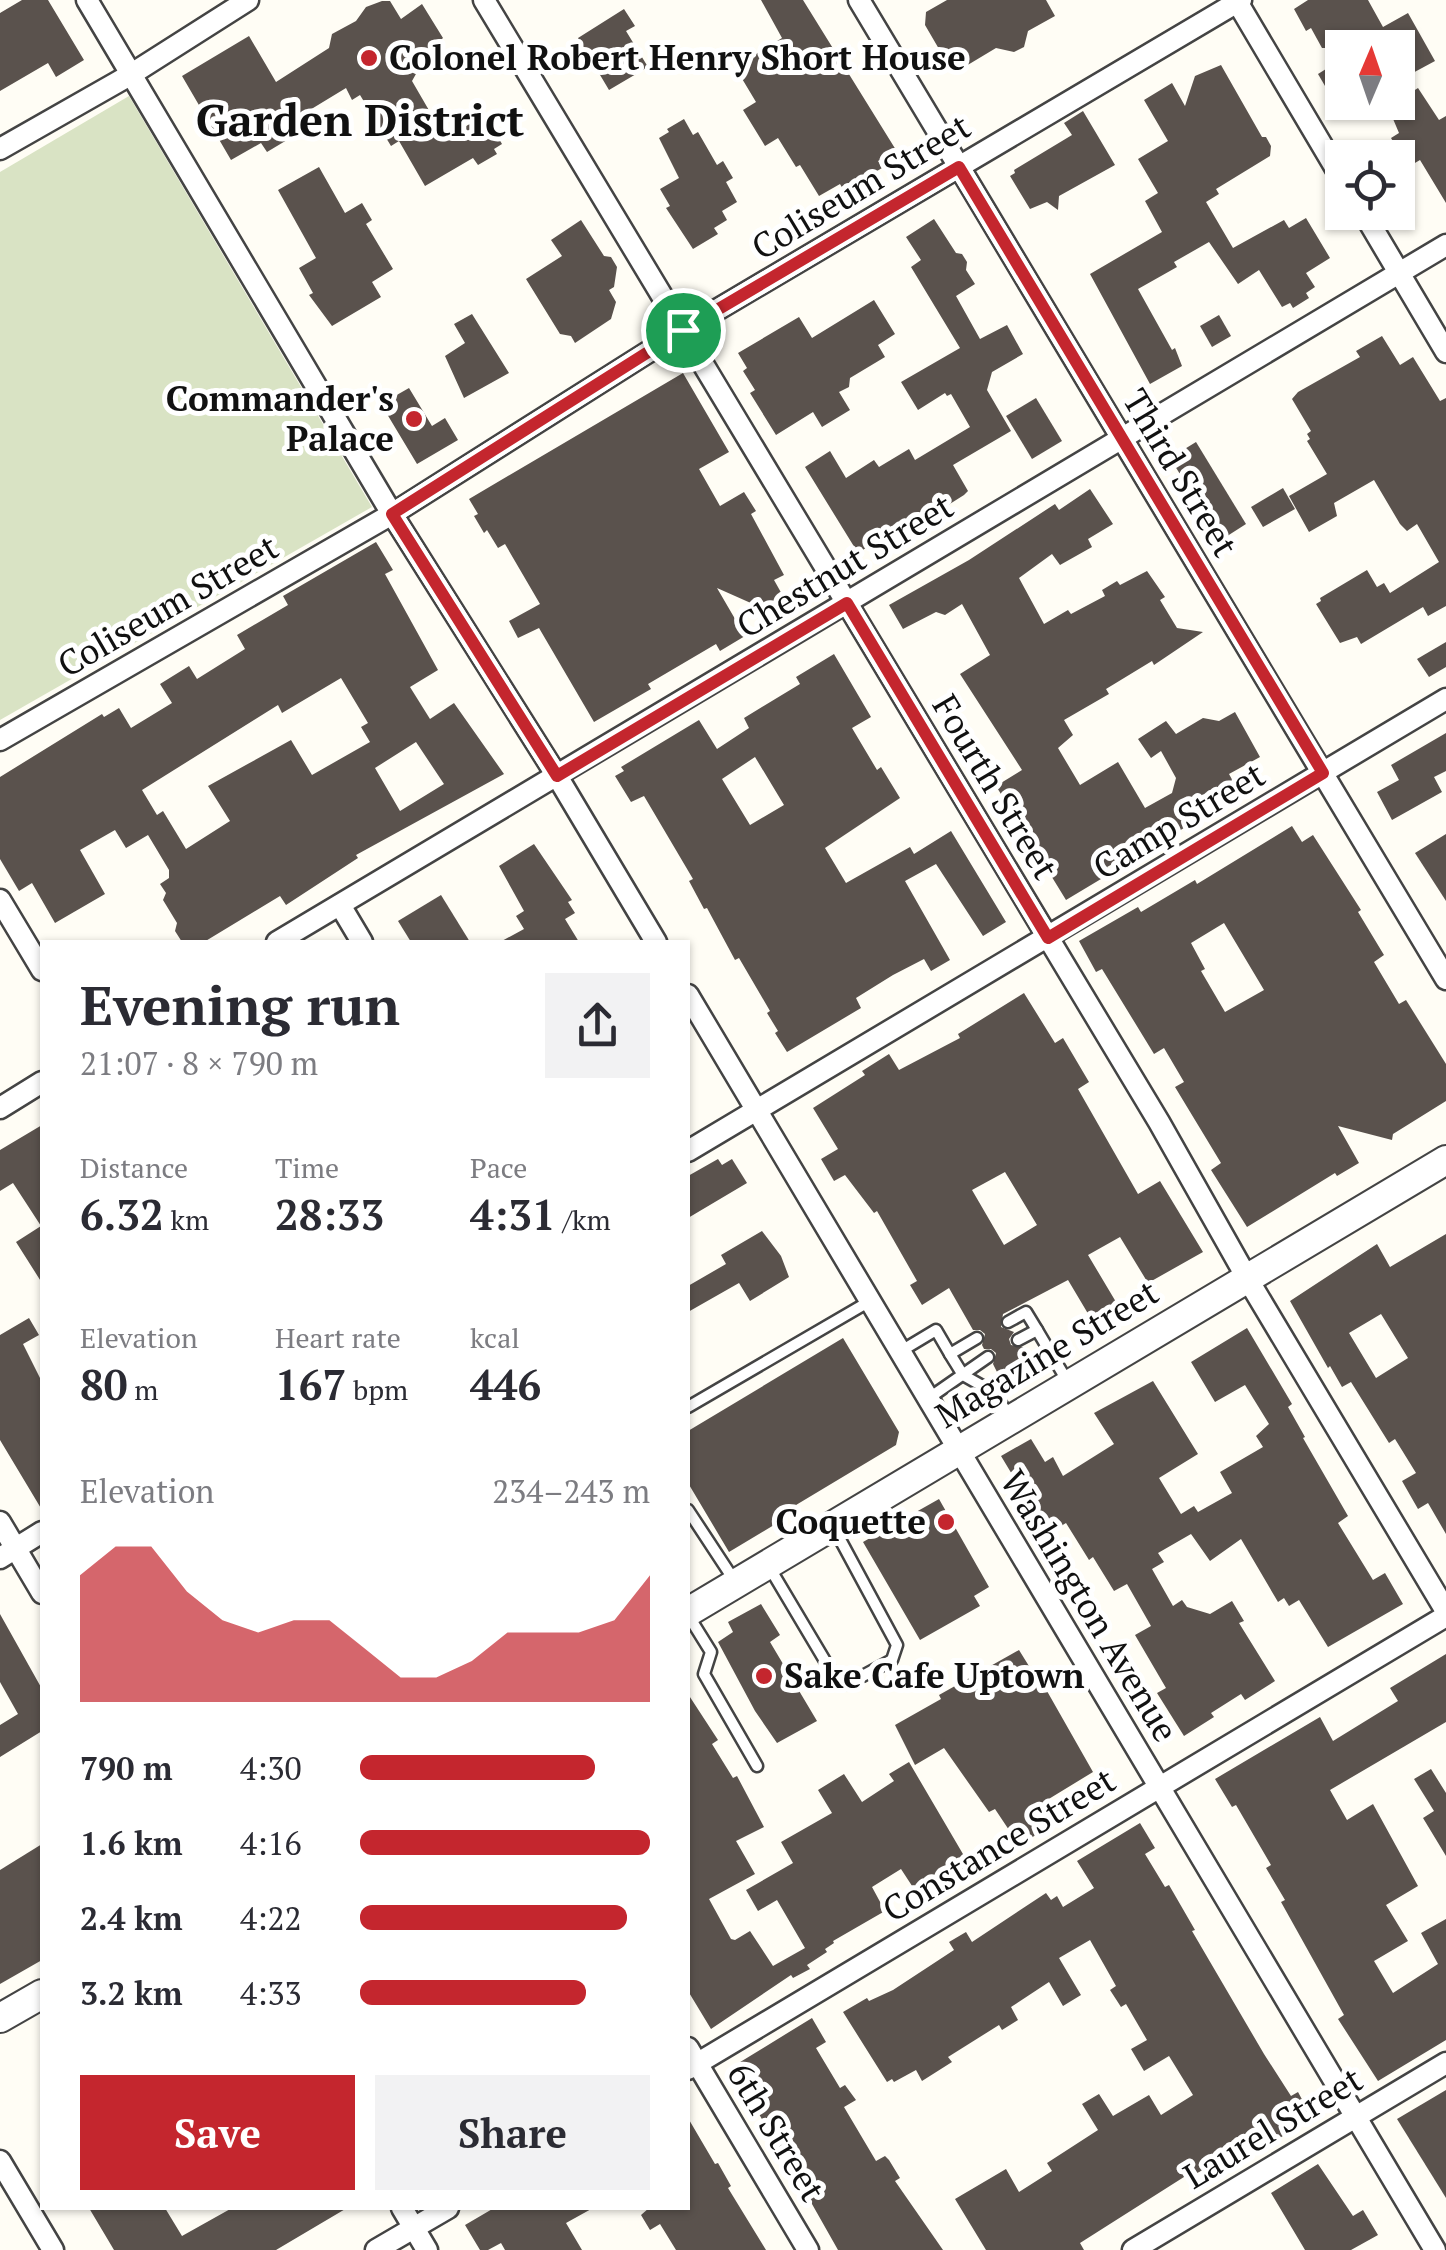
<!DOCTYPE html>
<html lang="en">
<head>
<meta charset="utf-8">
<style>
	:root { --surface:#fff; --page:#f2f2f3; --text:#2b2b33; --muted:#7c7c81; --accent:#c4262e }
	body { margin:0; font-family:"PT Serif",serif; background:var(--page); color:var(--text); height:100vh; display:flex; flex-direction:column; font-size:38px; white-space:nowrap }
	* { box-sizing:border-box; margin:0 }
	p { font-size:32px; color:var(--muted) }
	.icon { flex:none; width:55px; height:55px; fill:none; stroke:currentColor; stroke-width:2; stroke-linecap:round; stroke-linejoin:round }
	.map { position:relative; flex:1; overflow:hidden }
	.sheet { position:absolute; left:40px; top:940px; width:650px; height:1270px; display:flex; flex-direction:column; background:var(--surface); border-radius:0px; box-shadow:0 2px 8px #0004 }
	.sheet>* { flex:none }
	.needle { width:65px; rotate:2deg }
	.tools { position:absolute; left:1325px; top:30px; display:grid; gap:20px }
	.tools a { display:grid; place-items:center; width:90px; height:90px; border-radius:0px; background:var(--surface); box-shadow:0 2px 8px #0004; font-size:50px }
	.pin { position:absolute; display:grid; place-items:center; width:85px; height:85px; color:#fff; margin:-42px; border:5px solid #fff; border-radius:50%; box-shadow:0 2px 10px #0007 }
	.round { display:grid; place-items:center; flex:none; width:105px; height:105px; border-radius:0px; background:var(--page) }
	.head { display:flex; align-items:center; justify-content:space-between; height:170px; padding:0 40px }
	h1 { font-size:55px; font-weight:700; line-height:75px }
	.metrics { display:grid; grid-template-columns:repeat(3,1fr); gap:15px; height:170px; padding:10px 40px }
	.metrics div { display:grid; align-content:center }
	.metrics b { font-size:42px; font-weight:700 }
	.metrics small { font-size:28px; font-weight:400 }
	.metrics p { font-size:28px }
	.chart { height:280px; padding:20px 40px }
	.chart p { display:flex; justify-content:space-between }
	.chart svg { width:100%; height:180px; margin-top:10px; fill:var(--accent); opacity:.7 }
	.primary-button { display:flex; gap:20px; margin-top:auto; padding:20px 40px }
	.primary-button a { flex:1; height:115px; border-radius:0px; background:var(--accent); color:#fff; font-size:40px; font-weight:700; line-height:115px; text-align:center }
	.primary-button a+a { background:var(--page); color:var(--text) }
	ul { padding:0 40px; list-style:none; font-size:32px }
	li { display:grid; grid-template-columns:160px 120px 1fr; align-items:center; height:75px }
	li i { height:25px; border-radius:12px; background:var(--accent) }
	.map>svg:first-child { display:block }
	.cemetery { fill:#d9e3c4 }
	.building { fill:#5a524d; fill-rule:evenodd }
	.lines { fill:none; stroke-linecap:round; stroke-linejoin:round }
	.service-casing { stroke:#444; stroke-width:15 }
	.minor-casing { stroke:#444; stroke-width:25 }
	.tertiary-casing { stroke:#444; stroke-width:32 }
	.service { stroke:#fff; stroke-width:10 }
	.minor { stroke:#fff; stroke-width:20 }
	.tertiary { stroke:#fff; stroke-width:28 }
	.route-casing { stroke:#fff; stroke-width:20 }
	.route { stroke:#c4262e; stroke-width:12 }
	.poi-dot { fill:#c4262e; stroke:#fff; stroke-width:4 }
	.labels { text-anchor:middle; stroke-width:10; stroke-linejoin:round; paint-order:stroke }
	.poi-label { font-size:35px; font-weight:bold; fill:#111; stroke:#fff; text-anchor:start }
	.street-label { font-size:35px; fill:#111; stroke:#fff }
	.district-label { font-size:45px; font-weight:bold; fill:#111; stroke:#fff }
</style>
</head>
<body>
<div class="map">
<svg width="1446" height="2250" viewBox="0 0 1446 2250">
	<rect width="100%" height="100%" fill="#fffdf5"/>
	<!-- cemetery -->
	<path class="cemetery" d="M129,96L372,507L0,720V172Z"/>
	<!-- building -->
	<g class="building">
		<path d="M22,0H48L84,60L56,77L48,63L0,91V13Z"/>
		<path d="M761,0H803L896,150L878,161L882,168L844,191L840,184L819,196L800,165L796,167L778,138L765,146L743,110L756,102L735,67L782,38Z"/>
		<path d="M947,0H1046L1055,16L1028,31L1024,47L1014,52L996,48L966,66L952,64L946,61L925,25L926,12Z"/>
		<path d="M1308,0H1368L1383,27L1408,13L1435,61L1409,75L1398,54V48H1322L1311,28L1306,31L1294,9Z"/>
		<path d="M382,1H390L401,19L422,4L443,38L429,51L412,81L441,131L457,132L471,123L476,131L490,123L502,144L494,149L497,154L478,165L473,158L425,186L399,141L391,146L360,95L352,100L346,88L295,119L302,131L267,152L261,143L231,160L182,76L249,36L276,82L329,48L332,34L356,21L366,7Z"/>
		<path d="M624,9L635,26L626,31L648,67L609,90L578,38Z"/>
		<path d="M1342,59V115L1318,74Z"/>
		<path d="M1221,65L1262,137H1266L1271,146L1270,156L1216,189L1219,194L1206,202L1233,248L1284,220L1289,228L1306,218L1330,258L1306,273L1315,287L1306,293L1309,298L1293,308L1290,303L1282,307L1259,270L1238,284L1209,242L1174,262L1177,267L1138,289L1172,350L1175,348L1182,366L1150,384L1090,274L1162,232L1145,201L1158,193L1138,159L1168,141L1144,100L1172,83L1185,106L1195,76Z"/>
		<path d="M1418,88L1439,120L1446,116V203L1420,160L1408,167L1391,138L1399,133L1388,107Z"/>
		<path d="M1083,111L1115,165L1059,196L1058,210L1047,202L1030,209L1010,176L1015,173L1014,170L1072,135L1064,123Z"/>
		<path d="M684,119L693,135L698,132L717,165L723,161L733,178L726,182L737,202L722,211L727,220L714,228L718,234L693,249L666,208L670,206L660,189L679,178L659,138L669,132L667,129Z"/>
		<path d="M319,167L345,213L362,203L372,220L366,224L393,269L372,282L381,297L332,326L309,295L313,293L299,268L316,258L278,190Z"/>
		<path d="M934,219L956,253L962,254L967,262L966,270L975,284L956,296L980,339L1007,325L1023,354L992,372L987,390L1011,431L953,465L968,491L964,495L926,519L918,522L915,517L858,553L805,467L830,451L846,478L874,460L879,467L909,449L915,460L970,427L951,394L947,396L945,393L918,410L901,382L960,348L911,267L921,260L906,237Z"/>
		<path d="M581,220L604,256L611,257L617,267L614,287L609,290L616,302L611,319L575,343L571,336L560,334L526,279L562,256L551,240Z"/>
		<path d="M874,300L895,334L878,345L885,357L850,378L849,387L839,392L850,410L822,427L813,412L776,435L750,393L755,390L743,371L747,368L738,353L799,317L812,338Z"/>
		<path d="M472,314L509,373L464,398L445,356L465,343L454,324Z"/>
		<path d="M1219,315L1231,336L1212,347L1200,326Z"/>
		<path d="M1382,336L1400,365L1413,357L1440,401L1446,398V606L1428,616L1423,607L1361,644L1357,637L1340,643L1316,604L1321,601L1320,598L1367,570L1377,587L1384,583L1390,593L1439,562L1417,524L1407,531L1400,524L1374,480L1334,503L1337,516L1309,532L1289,496L1327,474L1307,441L1310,439L1307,434L1311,431L1292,399L1298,392L1360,357L1356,351Z"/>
		<path d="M683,373L729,452L699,469L720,506L744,492L756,511L751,514L784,575L774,580L783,596L762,608L717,588L745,636L720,651L716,644L648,684L651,689L594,722L539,628L518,638L509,621L540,604L505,544L498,548L487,530L484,533L474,516L478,514L469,499Z"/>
		<path d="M409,388L432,426L445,418L458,440L417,464L381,404Z"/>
		<path d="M1036,398L1062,441L1032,459L1006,416Z"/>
		<path d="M1196,442L1246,524L1221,540L1170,458Z"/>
		<path d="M1283,488L1295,509L1263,527L1251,507Z"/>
		<path d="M1090,489L1113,524L1088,539L1092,547L1060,565L1052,554L1019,578L1044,624L1068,610L1071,614L1105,596L1102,590L1117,581L1120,585L1147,571L1165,597L1160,600L1177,628L1203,632L1154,665L1152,661L1106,689L1109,694L1064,720L1073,735L1058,748L1080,785L1118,762L1145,808L1172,793L1176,778L1161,751L1151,758L1138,739L1166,721L1176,734L1203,718L1219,721L1235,712L1260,757L1229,774L1235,785L1190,812L1196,821L1172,835L1167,827L1116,857L1118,861L1107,867L1111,873L1066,900L996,786L1022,770L960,674L990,655L962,604L945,615L936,612L903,629L889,605L969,560L1055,504L1059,510Z"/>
		<path d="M376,542L393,570L385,574L438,670L410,687L430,719L454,703L504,774L356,855L358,858L286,905L280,896L204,942H182L175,931L177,923L163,900L166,893L160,884L169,878V870L148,835L126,848L115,830L80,850L105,894L55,923L32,883L19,891L0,859V777L102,714L104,717L119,708L131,728L172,703L160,684L189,666L197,679L245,649L237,635L288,605L283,596ZM341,678L368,723L361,727L370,742L312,775L291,740L208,786L230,821L186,849L163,811L157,815L142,790L278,705L282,713ZM416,742L444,784L400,811L375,768Z"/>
		<path d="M1446,642V667L1429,677L1417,659Z"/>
		<path d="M834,654L871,717L852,728L877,770L881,767L900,798L825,848L846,883L910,847L914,854L951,831L1006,922L983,936L936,864L905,881L950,960L931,971L924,959L893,975L856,998L861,1008L787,1052L775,1033L778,1031L767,1013L770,1011L739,958L735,960L707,908L704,909L689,881L693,879L644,796L631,802L615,776L624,771L621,767L699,720L717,749L749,728L744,718L800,684L796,677ZM755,757L784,805L750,825L722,779Z"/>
		<path d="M1446,733V771L1434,777L1442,792L1392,820L1377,792L1399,780L1391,765Z"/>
		<path d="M1292,826L1302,842L1313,835L1361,910L1358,912L1384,955L1374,962L1399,1004L1406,1000L1446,1064V1101L1393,1134L1392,1140L1338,1126L1359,1163L1337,1176L1335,1173L1247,1227L1211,1170L1221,1163L1175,1087L1184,1082L1164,1048L1154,1054L1102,969L1096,972L1079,941L1138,907L1141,912L1195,880L1197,884ZM1224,923L1264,990L1225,1012L1201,971L1205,969L1191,943Z"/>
		<path d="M1446,834V901L1415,853Z"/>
		<path d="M534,844L572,900L568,902L575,913L565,919L579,942H500L524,929L516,916L524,911L499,866Z"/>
		<path d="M441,895L470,942H411L398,921Z"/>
		<path d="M1024,993L1055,1043L1063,1038L1089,1082L1078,1089L1138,1194L1160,1181L1203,1252L1148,1283L1120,1237L1088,1255L1116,1302L1090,1317L1068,1280L1003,1314L1001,1327L1014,1332L1009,1339L1011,1345L1023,1347L1030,1360L1000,1378L993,1364L996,1353L991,1349H984L982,1345L985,1334L980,1330H973L949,1288L922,1305L910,1285L917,1281L877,1211L874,1213L845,1175L834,1181L821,1159L838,1149L813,1108L865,1075L862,1071L889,1054L899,1070L960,1038L958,1034ZM1005,1172L1037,1225L1004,1245L972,1190Z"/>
		<path d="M42,1125V1283L16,1242L41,1226L13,1183L0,1191V1150Z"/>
		<path d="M718,1159L722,1165L732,1159L747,1183L688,1218V1176Z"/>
		<path d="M762,1231L781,1256L789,1277L750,1301L739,1283L688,1312V1286L726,1264L721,1255Z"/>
		<path d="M1446,1234V1534L1428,1503L1418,1509L1402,1481L1416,1473L1395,1439L1389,1443L1351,1382L1342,1387L1330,1366L1328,1368L1290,1301L1377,1244L1390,1267ZM1381,1314L1408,1358L1376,1378L1349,1333Z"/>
		<path d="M29,1318L39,1335L23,1344L42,1382V1510L0,1440V1335Z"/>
		<path d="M1247,1328L1292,1404L1288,1407L1305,1437L1303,1438L1348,1516L1338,1523L1373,1580L1385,1573L1403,1604L1328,1647L1299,1600L1289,1606L1284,1598L1278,1602L1241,1539L1210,1561L1191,1534L1158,1553L1164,1562L1152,1569L1173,1606L1182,1600L1187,1607L1210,1614L1232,1601L1244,1621L1239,1623L1275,1681L1245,1700L1241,1694L1211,1713L1214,1717L1184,1736L1157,1693L1166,1688L1135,1635L1151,1626L1127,1584L1114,1591L1093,1557L1089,1560L1066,1523L1048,1534L1001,1456L1031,1439L1045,1462L1053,1457L1063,1476L1114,1444L1094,1413L1153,1381L1198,1454L1159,1478L1181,1514L1194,1506L1198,1512L1232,1493L1220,1472L1263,1447L1256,1436L1269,1424L1245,1385L1215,1402L1191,1362Z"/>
		<path d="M843,1338L899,1432L896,1445L796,1505L799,1510L729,1552L688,1483V1431Z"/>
		<path d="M939,1499L989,1587L974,1596L980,1606L920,1640L863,1542Z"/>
		<path d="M761,1604L780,1635L770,1642L817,1721L777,1743L755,1711L718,1642L733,1632L728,1622Z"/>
		<path d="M0,1614L42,1689V1731L0,1757V1725L18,1714L0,1682Z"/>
		<path d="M1019,1650L1037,1679L1039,1677L1093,1772L1034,1808L1047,1828L1023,1843L1017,1834L1013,1836L995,1809L989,1812L944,1748L915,1765L895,1725L941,1699L939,1695Z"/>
		<path d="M1446,1654V1722L1330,1790L1347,1820L1373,1804L1418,1886L1386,1905L1408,1941L1374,1961L1393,1993L1438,1964L1421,1933L1446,1919V2040L1378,2081L1338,2019L1344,2015L1281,1902L1285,1900L1266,1868L1271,1865L1236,1805L1232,1807L1215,1779L1320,1717L1333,1741L1398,1701L1390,1688Z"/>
		<path d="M688,1694L718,1740L712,1744L733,1778L737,1776L764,1827L736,1841L755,1874L709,1899L731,1939L735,1940L750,1931L773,1966L805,1948L777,1900L758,1911L746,1890L793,1863L781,1842L832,1813L818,1790L844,1774L862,1802L894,1781L889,1774L909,1762L970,1866L952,1876L949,1871L916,1892L901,1869L872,1887L885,1911L833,1941L834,1943L825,1949L827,1952L807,1965L810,1969L793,1978L791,1975L711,2029L688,1991Z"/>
		<path d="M1431,1769L1446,1793V1856L1423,1818L1434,1811L1414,1779Z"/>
		<path d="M1140,1823L1155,1848L1145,1854L1165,1887L1169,1885L1195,1930L1192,1931L1264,2054L1291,2096L1298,2092L1312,2118L1230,2169L1225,2160L1197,2173L1195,2170L1080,2243L1084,2250H986L955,2199L1006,2169L1019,2192L1052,2171L1047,2163L1098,2130L1082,2104L1099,2094L1113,2116L1149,2095L1161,2115L1193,2095L1169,2056L1144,2071L1131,2049L1147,2040L1126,2004L1121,2007L1110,1990L1116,1986L1090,1940L1059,1958L1081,1995L1063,2006L1049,1982L1011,2007L1018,2020L1002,2030L999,2025L948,2057L952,2062L922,2081L916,2070L894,2082L892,2079L887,2082L843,2012L867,1998L869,2001L893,1990L954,1950L949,1942L966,1932L972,1942L1046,1893L1051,1900L1057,1896L1063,1907L1094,1888L1077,1861Z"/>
		<path d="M42,1844V1960L0,1984V1870Z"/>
		<path d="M812,2018L826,2042L816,2048L840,2088L845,2085L856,2100L844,2107L876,2161L885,2156L889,2160L900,2178L895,2181L943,2250H838L795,2174L791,2177L776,2151L779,2149L732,2067Z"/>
		<path d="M1446,2090V2198L1397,2119Z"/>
		<path d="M688,2118L715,2164L718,2163L731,2186L728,2188L766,2250H676L660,2224L650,2230L641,2215L649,2208H688Z"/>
		<path d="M1318,2164L1353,2216L1363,2210L1378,2235L1351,2250H1305L1271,2193Z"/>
		<path d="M89,2208H165L182,2236L232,2208H347L276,2250H114Z"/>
		<path d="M494,2208H593L566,2223L582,2250H505L501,2243L488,2250H480L465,2225Z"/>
	</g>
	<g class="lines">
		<!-- service casing -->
		<g class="service-casing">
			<g id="service">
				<path d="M1008,1322L1026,1312L1037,1330"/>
				<path d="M977,1338L950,1354L963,1375L993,1392L1011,1418"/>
				<path d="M1018,1340L1037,1330L1069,1384"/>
				<path d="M901,1351L936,1330L950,1354"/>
				<path d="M993,1392L1053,1357"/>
				<path d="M929,1398L988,1357"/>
				<path d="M688,1407L870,1301"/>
				<path d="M688,1510L734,1580"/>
				<path d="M768,1565L837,1681L848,1684L892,1660L897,1645L835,1530"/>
				<path d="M688,1615L711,1652L704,1674L757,1766"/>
			</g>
		</g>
		<!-- minor casing -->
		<g class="minor-casing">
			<g id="minor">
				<path d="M87,0L392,514L557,776L656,942"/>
				<path d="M484,0L1159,1122L1247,1278L1446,1611"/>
				<path d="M859,0L1446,979"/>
				<path d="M1236,0L1342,179"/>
				<path d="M0,149L130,75L248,0"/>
				<path d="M1363,212L1446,352"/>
				<path d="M0,740L392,514L683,330L1241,0"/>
				<path d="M0,900L42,970"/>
				<path d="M340,905L362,942"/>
				<path d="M277,942L1446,245"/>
				<path d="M688,995L1435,2250"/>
				<path d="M0,1108L42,1082"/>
				<path d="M688,1151L1446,699"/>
				<path d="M0,1522L42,1593"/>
				<path d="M0,1558L42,1532"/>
				<path d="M688,2048L808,2250"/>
				<path d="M688,2069L1446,1616"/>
				<path d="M0,2161L53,2250"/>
				<path d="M402,2208L427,2250"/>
				<path d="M376,2250L448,2208"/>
				<path d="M1133,2250L1446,2063"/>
			</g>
		</g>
		<!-- tertiary casing -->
		<g class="tertiary-casing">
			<g id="tertiary">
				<path d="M688,1612L1446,1160"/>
				<path d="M0,2018L42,1994"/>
			</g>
		</g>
		<!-- service -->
		<use href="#service" class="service"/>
		<!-- minor -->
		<use href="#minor" class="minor"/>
		<!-- tertiary -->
		<use href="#tertiary" class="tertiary"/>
	</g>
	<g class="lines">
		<!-- route casing -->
		<g class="route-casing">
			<path id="route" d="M959,167L1323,773L1048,938L847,603L557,776L392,514L683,330Z"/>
		</g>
		<!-- route -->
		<use href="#route" class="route"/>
	</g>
	<!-- markers -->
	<g class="poi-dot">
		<circle cx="369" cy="58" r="10"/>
		<circle cx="414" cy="419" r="10"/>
		<circle cx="946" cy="1522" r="10"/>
		<circle cx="764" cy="1676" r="10"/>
	</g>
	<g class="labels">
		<!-- poi labels -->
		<g class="poi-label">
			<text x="389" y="70">Colonel Robert Henry Short House</text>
			<text x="394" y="411" text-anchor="end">Commander's<tspan x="394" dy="40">Palace</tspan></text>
			<text x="926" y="1534" text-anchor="end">Coquette</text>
			<text x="784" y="1688">Sake Cafe Uptown</text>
		</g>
		<!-- street labels -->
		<g class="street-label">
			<text transform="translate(861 187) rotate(-31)" y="12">Coliseum Street</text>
			<text transform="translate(1180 473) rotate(59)" y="12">Third Street</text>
			<text transform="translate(845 566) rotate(-31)" y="12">Chestnut Street</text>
			<text transform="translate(168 606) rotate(-30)" y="12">Coliseum Street</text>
			<text transform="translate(995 787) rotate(59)" y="12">Fourth Street</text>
			<text transform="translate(1179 821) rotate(-31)" y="12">Camp Street</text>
			<text transform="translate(1047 1354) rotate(-31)" y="12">Magazine Street</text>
			<text transform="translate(1089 1606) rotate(59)" y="12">Washington Avenue</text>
			<text transform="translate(999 1845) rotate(-31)" y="12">Constance Street</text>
			<text transform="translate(1273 2128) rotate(-31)" y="12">Laurel Street</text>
			<text transform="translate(776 2132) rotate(59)" y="12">6th Street</text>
		</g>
		<!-- district labels -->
		<g class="district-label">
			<text x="360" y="136">Garden District</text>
		</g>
	</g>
</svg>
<div class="tools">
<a><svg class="needle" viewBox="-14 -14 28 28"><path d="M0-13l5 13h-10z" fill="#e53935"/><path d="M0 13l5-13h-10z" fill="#7c7c81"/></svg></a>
<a><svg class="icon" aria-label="locate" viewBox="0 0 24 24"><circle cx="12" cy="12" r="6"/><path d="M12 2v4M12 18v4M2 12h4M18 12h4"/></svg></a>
</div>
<div class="pin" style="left:683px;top:330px;background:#1e9e55"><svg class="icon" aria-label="arrive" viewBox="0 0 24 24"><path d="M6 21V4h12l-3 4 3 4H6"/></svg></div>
<section class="sheet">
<div class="head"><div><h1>Evening run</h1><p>21:07 · 8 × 790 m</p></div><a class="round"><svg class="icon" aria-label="share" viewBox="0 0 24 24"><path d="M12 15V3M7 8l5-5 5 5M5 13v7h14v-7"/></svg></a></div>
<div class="metrics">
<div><p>Distance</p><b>6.32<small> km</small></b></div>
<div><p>Time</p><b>28:33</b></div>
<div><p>Pace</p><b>4:31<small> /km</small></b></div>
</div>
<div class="metrics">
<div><p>Elevation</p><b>80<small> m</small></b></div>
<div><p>Heart rate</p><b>167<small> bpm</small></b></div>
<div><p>kcal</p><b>446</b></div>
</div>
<div class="chart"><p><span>Elevation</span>234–243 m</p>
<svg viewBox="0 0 160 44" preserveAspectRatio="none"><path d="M0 44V13L10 6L20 6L30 17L40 24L50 27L60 24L70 24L80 31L90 38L100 38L110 34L120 27L130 27L140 27L150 24L160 13V44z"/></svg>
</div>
<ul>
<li><b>790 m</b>4:30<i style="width:81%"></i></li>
<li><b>1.6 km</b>4:16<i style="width:100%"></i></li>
<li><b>2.4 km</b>4:22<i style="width:92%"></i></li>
<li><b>3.2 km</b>4:33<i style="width:78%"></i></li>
</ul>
<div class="primary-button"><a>Save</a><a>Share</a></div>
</section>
</div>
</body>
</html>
